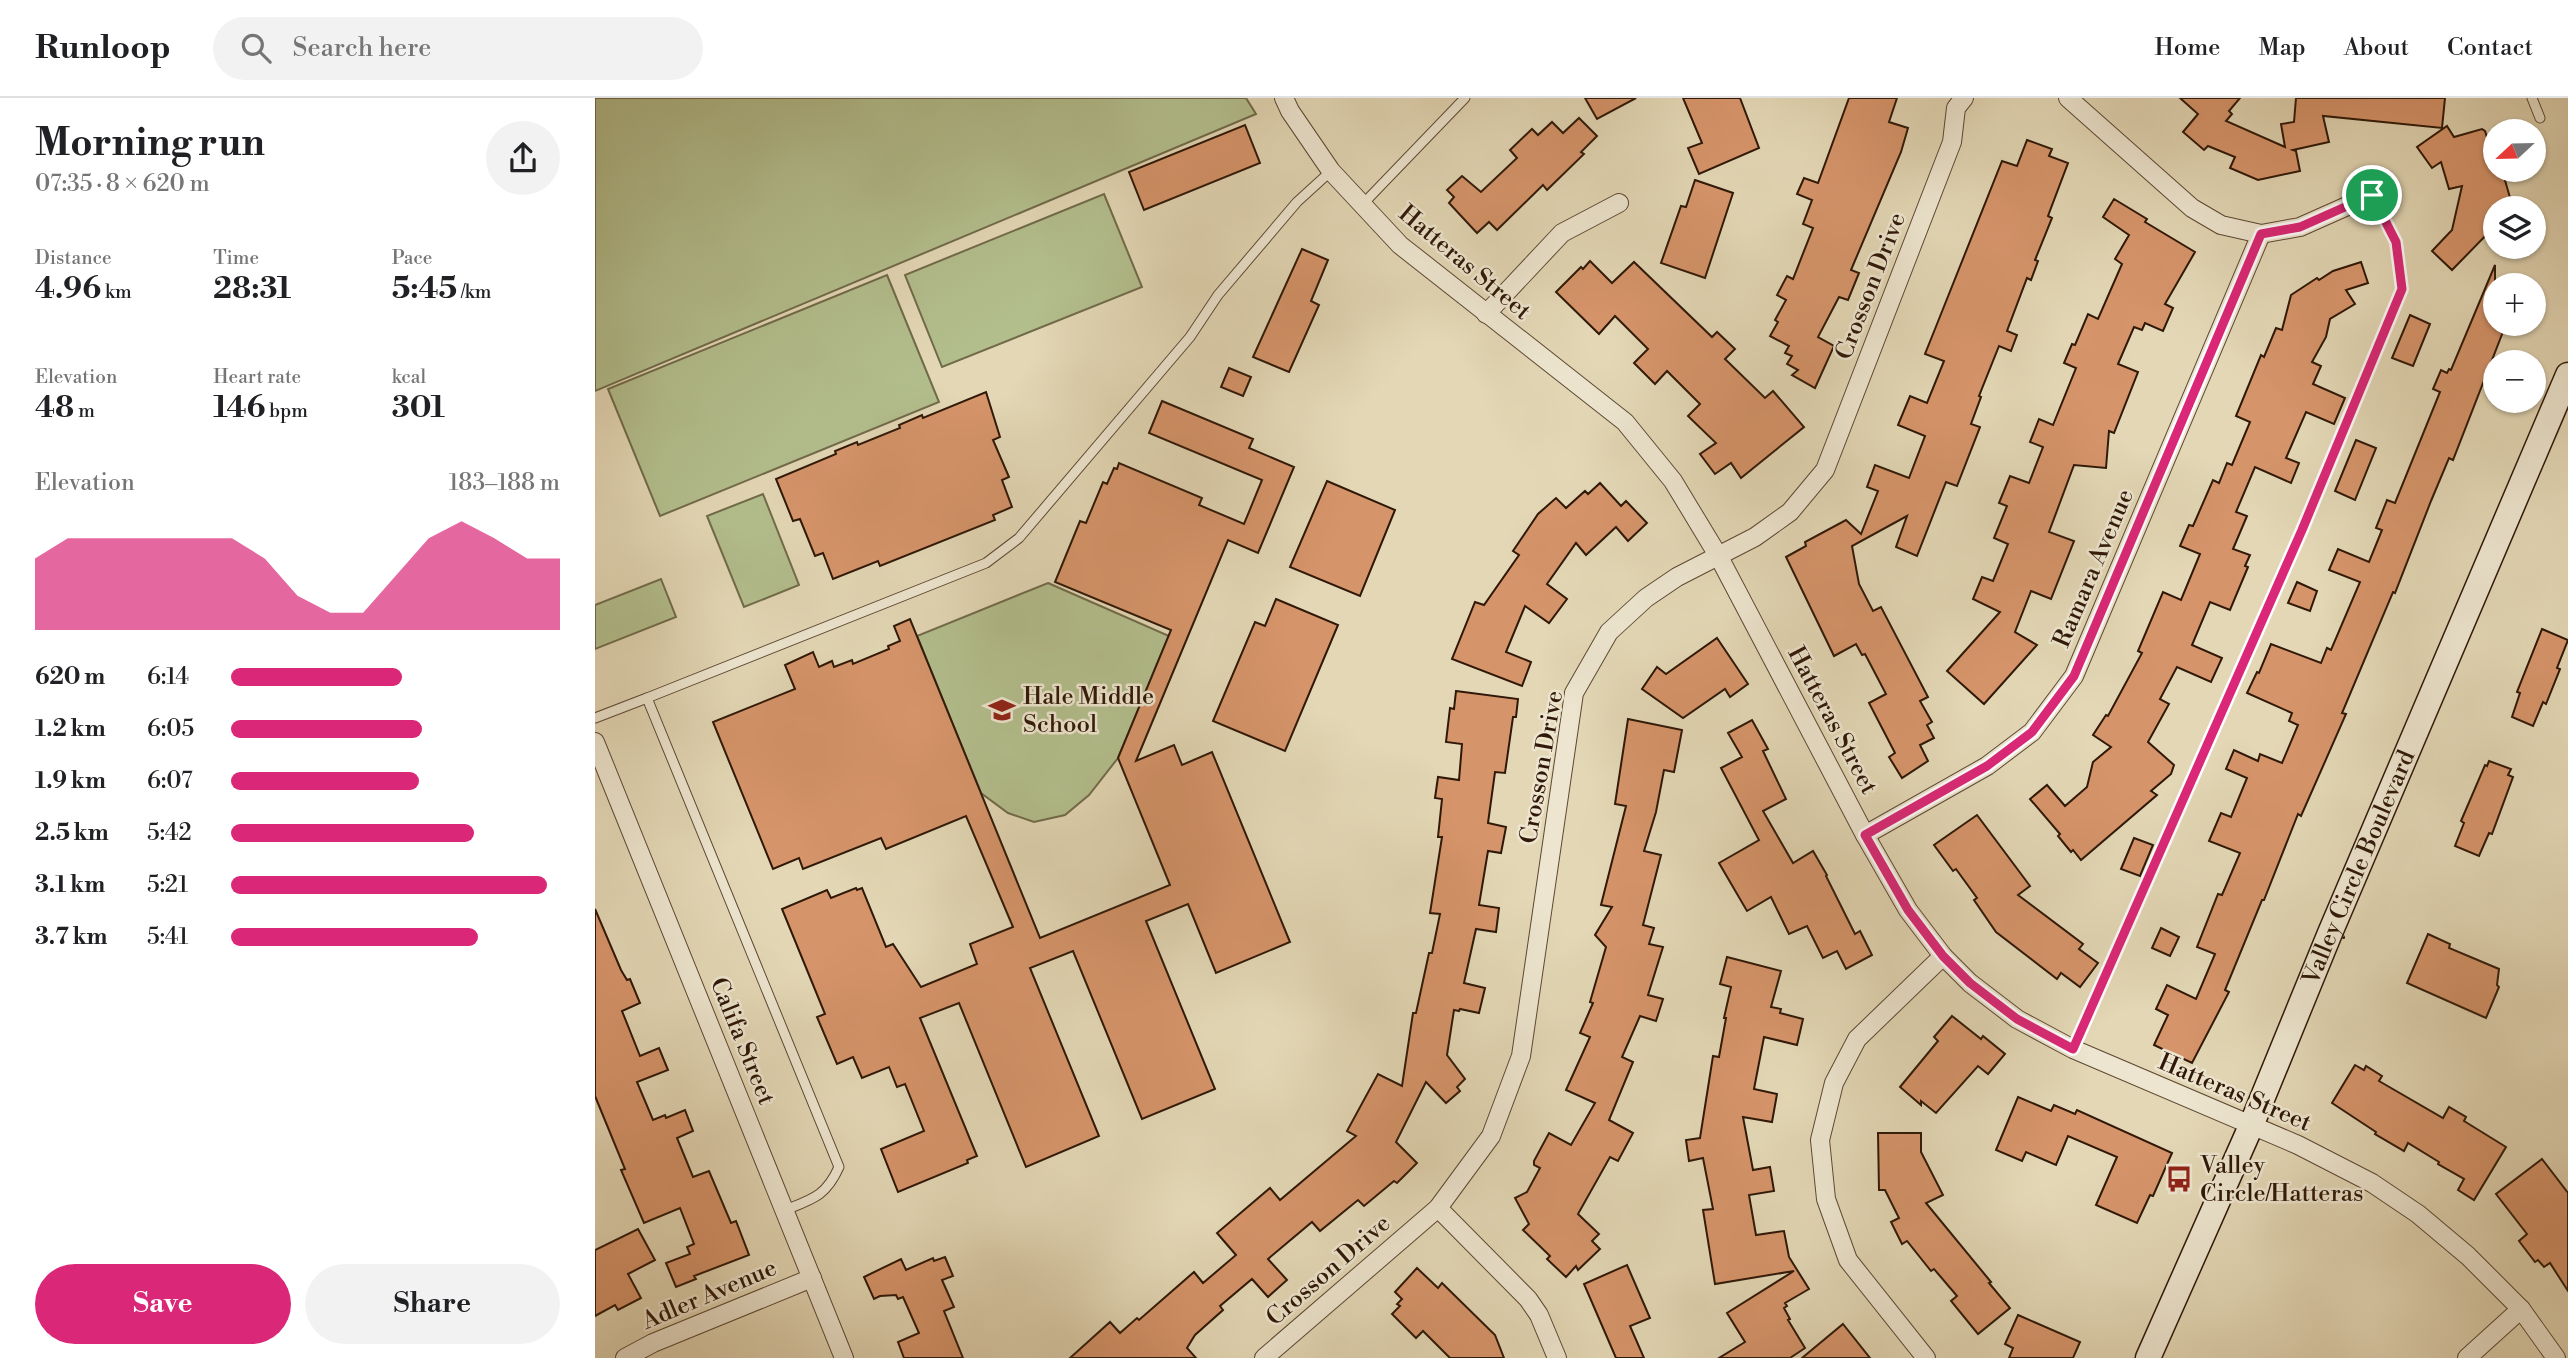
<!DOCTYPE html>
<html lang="en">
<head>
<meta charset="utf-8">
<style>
	:root { --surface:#fff; --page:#f2f2f2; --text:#202124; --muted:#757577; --line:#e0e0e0; --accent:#db2777 }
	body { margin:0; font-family:"Libre Bodoni",serif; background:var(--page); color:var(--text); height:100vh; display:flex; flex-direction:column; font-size:26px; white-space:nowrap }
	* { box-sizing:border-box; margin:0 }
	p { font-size:23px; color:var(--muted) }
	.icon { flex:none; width:38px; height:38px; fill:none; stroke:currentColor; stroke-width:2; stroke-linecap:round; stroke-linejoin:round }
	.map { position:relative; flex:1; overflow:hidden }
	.side { display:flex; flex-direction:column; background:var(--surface); width:595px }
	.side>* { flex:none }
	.needle { width:46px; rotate:248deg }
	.tools { position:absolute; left:1888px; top:21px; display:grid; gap:14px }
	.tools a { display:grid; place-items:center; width:63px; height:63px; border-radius:50%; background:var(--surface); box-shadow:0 2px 5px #0004; font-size:35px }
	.pin { position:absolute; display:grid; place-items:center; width:60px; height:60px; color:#fff; margin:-30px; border:4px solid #fff; border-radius:50%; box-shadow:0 2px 7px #0007 }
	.round { display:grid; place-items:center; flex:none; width:74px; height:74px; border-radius:37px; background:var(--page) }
	.headline { display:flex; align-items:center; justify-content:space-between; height:119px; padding:0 35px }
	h1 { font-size:38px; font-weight:700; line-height:52px }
	.metrics { display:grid; grid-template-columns:repeat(3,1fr); gap:10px; height:119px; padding:7px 35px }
	.metrics div { display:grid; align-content:center }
	.metrics b { font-size:30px; font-weight:700 }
	.metrics small { font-size:19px; font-weight:400 }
	.metrics p { font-size:19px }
	.chart { height:196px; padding:14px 35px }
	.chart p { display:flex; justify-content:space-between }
	.chart svg { width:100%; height:126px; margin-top:7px; fill:var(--accent); opacity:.7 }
	.action { display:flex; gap:14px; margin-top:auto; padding:14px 35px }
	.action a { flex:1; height:80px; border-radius:42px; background:var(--accent); color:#fff; font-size:28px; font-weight:700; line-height:80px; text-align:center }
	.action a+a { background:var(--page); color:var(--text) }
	ul { padding:0 35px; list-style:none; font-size:23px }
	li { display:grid; grid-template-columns:112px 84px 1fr; align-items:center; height:52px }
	li i { height:18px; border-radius:9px; background:var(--accent) }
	header { display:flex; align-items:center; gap:42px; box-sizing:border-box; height:98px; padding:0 35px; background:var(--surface); border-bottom:2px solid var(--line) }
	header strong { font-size:33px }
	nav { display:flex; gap:38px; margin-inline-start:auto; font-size:24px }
	.search { width:490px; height:63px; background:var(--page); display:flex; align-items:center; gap:18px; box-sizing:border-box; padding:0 24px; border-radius:38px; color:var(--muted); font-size:26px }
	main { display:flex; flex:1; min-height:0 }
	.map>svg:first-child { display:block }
	.green { fill:#b3be8d; stroke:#716b4a; stroke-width:2 }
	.building { fill:#d6946a; stroke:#2f1808; stroke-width:2 }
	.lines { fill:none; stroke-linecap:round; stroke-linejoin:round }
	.lane-casing { stroke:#5c4833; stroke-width:11 }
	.street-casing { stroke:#5c4833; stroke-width:20 }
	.secondary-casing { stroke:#2f1808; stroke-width:27 }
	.lane { stroke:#ede5cf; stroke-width:9 }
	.street { stroke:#ede5cf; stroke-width:18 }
	.secondary { stroke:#ede5cf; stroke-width:24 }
	.route-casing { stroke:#fff; stroke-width:14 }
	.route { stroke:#db2777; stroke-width:9 }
	.labels { text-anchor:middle; stroke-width:5; stroke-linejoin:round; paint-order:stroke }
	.street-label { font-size:24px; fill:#2f1808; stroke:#ede5cf }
	.poi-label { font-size:24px; fill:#2f1808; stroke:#ede5cf; text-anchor:start }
</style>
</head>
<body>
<header>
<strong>Runloop</strong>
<div class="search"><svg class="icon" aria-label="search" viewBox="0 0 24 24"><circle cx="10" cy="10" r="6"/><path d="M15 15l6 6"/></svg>Search here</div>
<nav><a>Home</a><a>Map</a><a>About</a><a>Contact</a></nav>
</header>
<main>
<section class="side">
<div class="headline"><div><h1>Morning run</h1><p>07:35 · 8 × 620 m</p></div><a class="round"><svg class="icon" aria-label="share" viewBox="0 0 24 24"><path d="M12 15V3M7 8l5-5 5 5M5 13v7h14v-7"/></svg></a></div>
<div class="metrics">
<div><p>Distance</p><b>4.96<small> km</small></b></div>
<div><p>Time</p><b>28:31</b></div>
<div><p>Pace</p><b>5:45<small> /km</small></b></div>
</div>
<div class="metrics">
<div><p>Elevation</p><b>48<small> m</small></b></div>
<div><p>Heart rate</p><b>146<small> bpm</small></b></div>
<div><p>kcal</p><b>301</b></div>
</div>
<div class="chart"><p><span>Elevation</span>183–188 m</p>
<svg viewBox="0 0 160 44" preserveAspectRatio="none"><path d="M0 44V19L10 12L20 12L30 12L40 12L50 12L60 12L70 19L80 32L90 38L100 38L110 25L120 12L130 6L140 12L150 19L160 19V44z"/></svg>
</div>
<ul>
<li><b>620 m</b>6:14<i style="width:52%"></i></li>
<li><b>1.2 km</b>6:05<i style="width:58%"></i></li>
<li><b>1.9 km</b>6:07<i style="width:57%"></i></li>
<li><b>2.5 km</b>5:42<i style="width:74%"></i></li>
<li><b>3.1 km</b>5:21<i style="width:96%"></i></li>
<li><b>3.7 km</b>5:41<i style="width:75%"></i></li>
</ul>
<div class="action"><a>Save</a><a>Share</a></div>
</section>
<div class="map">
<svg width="1973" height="1260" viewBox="0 0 1973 1260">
	<rect width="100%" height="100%" fill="#e3d7b5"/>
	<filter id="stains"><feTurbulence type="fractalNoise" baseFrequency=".00286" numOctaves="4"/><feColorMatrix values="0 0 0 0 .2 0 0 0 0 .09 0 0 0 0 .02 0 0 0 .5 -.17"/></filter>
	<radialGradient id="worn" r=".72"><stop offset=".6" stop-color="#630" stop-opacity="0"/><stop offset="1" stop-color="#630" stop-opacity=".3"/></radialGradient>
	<!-- green -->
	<g class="green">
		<path d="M0,0H651L661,16L0,293Z"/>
		<path d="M509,96L547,189L347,269L310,177Z"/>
		<path d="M292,177L344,304L65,418L13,291Z"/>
		<path d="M168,396L204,487L149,509L112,418Z"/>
		<path d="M66,481L81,519L0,551V507Z"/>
		<path d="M453,485L574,538L523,660L494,697L470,717L439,724L413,715L386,695L322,538Z"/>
	</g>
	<!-- building -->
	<g class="building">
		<path d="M990,0H1041L1002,21Z"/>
		<path d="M1088,0H1145L1164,50L1104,76L1093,50L1107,45Z"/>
		<path d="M1254,0H1302L1294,24L1313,30L1306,54L1256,172L1264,175L1253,202L1244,199L1223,239L1239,248L1220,290L1197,277L1203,272L1192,266L1197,258L1190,255L1194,248L1175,238L1183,224L1180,222L1191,202L1182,197L1192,178L1198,181L1218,130L1208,126L1217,102L1202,96L1209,80L1223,85Z"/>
		<path d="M1585,0H1645L1634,13L1637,16L1631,23L1690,49L1686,26L1699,24L1701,0H1850L1847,30L1728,18L1734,44L1698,52L1701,53L1705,73L1663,82L1635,70L1640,59L1613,48L1609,52L1588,34L1603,16Z"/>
		<path d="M984,20L1002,38L986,54L989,56L952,92L948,87L902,132L894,124L882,135L854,105L859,99L852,92L867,78L886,94L922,60L915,52L937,31L943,37L957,24L968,35Z"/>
		<path d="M650,27L665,65L549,112L534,74Z"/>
		<path d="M1852,28L1859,39L1887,31L1890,33L1897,55H1900V72H1907L1918,110H1900V128L1857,172L1837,153L1857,132L1867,88L1854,91L1846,64L1837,70L1822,49Z"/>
		<path d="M1432,42L1457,51L1454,58L1473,65L1453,118L1457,120L1440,162L1443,163L1436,182L1432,180L1412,233L1422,237L1416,253L1404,248L1384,298L1386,299L1376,326L1385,329L1362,388L1351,384L1322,458L1301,449L1312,418L1257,448L1264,486L1278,513L1286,509L1333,599L1325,603L1337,624L1332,627L1339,640L1325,647L1333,663L1307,680L1294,659L1300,655L1274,605L1291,596L1270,556L1267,557L1261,546L1239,558L1191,459L1211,448L1210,444L1251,422L1266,436L1283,393L1272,389L1280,367L1314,380L1330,338L1303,327L1315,298L1332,305L1349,263L1330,256L1340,231L1407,63L1422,68Z"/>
		<path d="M1100,82L1138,95L1110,180L1066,165L1086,108L1091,109Z"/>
		<path d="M1519,101L1552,121L1550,124L1600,154L1570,206L1578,210L1568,233L1550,225L1547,232L1539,229L1523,266L1543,274L1519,335L1514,333L1511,370L1479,367L1454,434L1479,443L1456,501L1436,493L1420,534L1442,547L1389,606L1352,573L1405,514L1378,501L1387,479L1398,483L1413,446L1399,440L1412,408L1404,405L1415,378L1434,385L1448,349L1435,344L1444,321L1458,327L1481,270L1469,265L1477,246L1480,247L1493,216L1503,221L1527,166L1520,161L1534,137L1508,119Z"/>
		<path d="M707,151L733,162L716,203L724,207L694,274L658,259Z"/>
		<path d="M995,163L1017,185L1039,164L1117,239L1122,234L1140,251L1130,261L1170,300L1178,293L1209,329L1146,380L1136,365L1120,376L1105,356L1121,345L1093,318L1105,306L1072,273L1060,286L1039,265L1053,251L1020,218L1004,236L961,194L986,169L988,171Z"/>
		<path d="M1766,164L1773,185L1751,192L1760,206L1735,221L1731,239L1717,264L1726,268L1718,286L1750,300L1739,326L1711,314L1691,360L1704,365L1696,385L1660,369L1641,414L1652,418L1638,451L1655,457L1650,468L1653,469L1635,512L1615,504L1597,547L1627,560L1616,584L1582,569L1565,601L1574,606L1553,644L1579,667L1576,676L1556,693L1562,697L1486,762L1478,752L1476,754L1463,738L1465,736L1435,701L1452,687L1470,708L1492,689L1498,664L1516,649L1498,637L1511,617L1513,618L1547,555L1543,553L1568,494L1586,502L1605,456L1585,448L1594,427L1598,428L1618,382L1624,385L1632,365L1637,367L1655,324L1641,318L1666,257L1669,259L1681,230L1687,232L1696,197L1722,180L1724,182L1738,173Z"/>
		<path d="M1900,167V226H1911L1858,362L1854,360L1836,403L1800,495L1798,494L1747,615L1751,616L1706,718L1703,716L1669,802H1667L1630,892L1634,894L1597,965L1559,947L1573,917L1561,911L1572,887L1601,901L1620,856L1602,849L1623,796L1627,797L1645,755L1614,743L1626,715L1636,719L1652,680L1631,671L1639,652L1663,663L1665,656L1687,665L1703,627L1694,623L1697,615L1652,595L1662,574L1664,575L1676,546L1726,565L1732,550L1736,552L1765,484L1734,472L1743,451L1774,464L1787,432L1781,430L1792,402L1800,405L1845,294L1838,291L1846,272L1852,275L1854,271L1856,272Z"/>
		<path d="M1815,217L1835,226L1818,268L1797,260Z"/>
		<path d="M634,270L656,279L648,298L626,289Z"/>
		<path d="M391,294L405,339L398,342L414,379L407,382L417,409L398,417L400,422L285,468L283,463L238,481L228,455L220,458L205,421L198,423L181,381L241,356L240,353L262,344L263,347L305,330L304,327L327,317L328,320Z"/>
		<path d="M567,303L658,341L654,350L699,369L663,455L633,442L541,663L579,647L587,667L617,654L695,844L621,875L593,806L551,823L620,991L547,1021L478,853L435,870L504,1038L431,1069L364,905L325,920L382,1058L372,1062L373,1065L303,1094L286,1051L329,1033L310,986L302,989L294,969L267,980L258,959L242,966L222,919L230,916L187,811L232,792L236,800L261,790L262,792L267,790L291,849L298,846L326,889L382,866L375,846L418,829L371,718L291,751L286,740L208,771L204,760L178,771L118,624L200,591L190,567L218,554L224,569L237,563L239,569L257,562L258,566L294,551L293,548L305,543L299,528L315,521L445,840L575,787L523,660L576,532L460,484L485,423L491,425L508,384L512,386L519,370L522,371L524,365L607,400L604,407L649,426L667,382L554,335Z"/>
		<path d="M1761,342L1781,350L1760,402L1740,393Z"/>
		<path d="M732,383L800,412L765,498L695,469Z"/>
		<path d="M1005,385L1026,408L1031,403L1052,425L1033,443L1021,429L991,457L981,445L952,486L972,501L954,525L930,508L911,554L936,564L927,588L857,561L880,504L889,507L924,457L918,453L943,416L961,400L971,410L990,393L993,396Z"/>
		<path d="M1702,484L1722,493L1715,513L1693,505Z"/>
		<path d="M681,501L743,527L690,653L618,623L660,524L670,528Z"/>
		<path d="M1947,531L1973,542L1962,570L1965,571L1951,606L1948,604L1938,628L1917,619L1925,595L1922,594Z"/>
		<path d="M1122,540L1153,586L1135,599L1130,591L1088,620L1047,591L1062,569L1071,576Z"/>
		<path d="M861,593L923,601L921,619H918L910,675L900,674L893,725L911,729L906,755L893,753L884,807L904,810L901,834L881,831L869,885L890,890L884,915L865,911L864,913L859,912L852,957L870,981L862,989L865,993L851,1005L831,984L801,1044L822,1065L802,1085L799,1083L769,1108L763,1102L725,1133L717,1124L673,1161L692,1182L673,1199L657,1181L625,1208L628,1212L600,1237L592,1250L601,1260H475L515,1224L525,1235L542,1220L544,1222L599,1174L608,1185L641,1157L622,1135L675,1090L685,1102L761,1038L752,1033L783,976L807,988L818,915H821L834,855H837L845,816L835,815L847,739H843L847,701L840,700L843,679L864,682L867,646L851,644L855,610L859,611Z"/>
		<path d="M1033,621L1087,632L1079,674L1069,672L1061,714L1049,753L1066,757L1048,827L1059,830L1054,846L1068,849L1053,897L1068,901L1061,923L1045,918L1027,959L1038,964L1014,1022L1038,1035L1023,1063L1015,1059L983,1116L1004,1136L997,1143L1005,1151L983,1172L981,1168L971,1179L952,1161L955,1158L928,1132L934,1126L920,1100L932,1094L945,1070L939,1067V1063L954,1035L976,1047L1000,1005L971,992L995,939L985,935L998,905L995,904L1011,849L1000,837L1017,809L1006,807L1031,708L1020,706Z"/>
		<path d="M1157,622L1173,651L1168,653L1191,701L1168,713L1198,765L1218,753L1232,777L1231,778L1260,836L1265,833L1277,857L1251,871L1242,853L1228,860L1212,828L1194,836L1176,799L1152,813L1124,765L1164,742L1126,670L1147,659L1133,635Z"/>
		<path d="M1894,663L1916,671L1913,677L1918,679L1897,736L1894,735L1884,758L1860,748L1869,725L1866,723L1890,667L1892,668Z"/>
		<path d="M1382,717L1435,788L1423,797L1488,846L1484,851L1503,865L1485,889L1466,875L1462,881L1401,834L1379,802L1382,800L1361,771L1358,773L1339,747Z"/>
		<path d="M1539,740L1558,747L1545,778L1526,771Z"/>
		<path d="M0,811L26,872L32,882L35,881L45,905L27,913L45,958L64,950L73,972L42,984L58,1022L70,1017L71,1020L90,1012L98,1033L82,1040L98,1079L114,1073L136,1125L141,1123L154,1157L99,1178L101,1181L81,1189L71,1165L95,1156L92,1149L99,1146L85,1110L49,1125L26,1072L30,1071L0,998Z"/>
		<path d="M1566,830L1584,839L1575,858L1557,850Z"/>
		<path d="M1833,836L1855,846L1854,850L1904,871L1902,887L1904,889L1891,920L1812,885Z"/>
		<path d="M1132,859L1186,873L1176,909L1186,911L1185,915L1208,921L1202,947L1169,939L1159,991L1182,996L1177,1024L1148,1019L1158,1072L1175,1069L1179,1093L1154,1097L1161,1137L1189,1133L1194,1159L1214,1191L1190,1205L1192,1208L1189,1210L1195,1221L1193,1222L1210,1250L1195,1260H1124L1150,1244L1132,1215L1199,1173L1120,1186L1108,1112L1118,1111L1108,1060L1094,1063L1091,1042L1105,1040L1118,958L1124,959L1131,920H1129L1136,889L1125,886Z"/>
		<path d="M1357,918L1386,941L1388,938L1410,956L1393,976L1383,968L1341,1015L1326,1003V1007L1305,989L1343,943L1339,939Z"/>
		<path d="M1760,967L1769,972L1771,968L1787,978L1784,983L1848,1020L1854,1009L1871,1019L1869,1023L1911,1049L1879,1102L1863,1092L1869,1081L1843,1066L1844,1064L1813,1045L1809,1053L1780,1036L1781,1034L1737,1005Z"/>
		<path d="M1423,999L1456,1013L1459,1007L1480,1016L1482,1012L1577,1055L1558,1098L1555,1097L1542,1125L1501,1107L1522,1059L1473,1038L1461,1067L1431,1054L1427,1063L1401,1052Z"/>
		<path d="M1283,1035H1326V1054L1348,1097L1331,1105L1396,1184L1394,1185L1415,1210L1383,1236L1356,1203L1362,1198L1339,1171L1336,1173L1312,1143L1307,1146L1296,1124L1304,1120L1290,1092H1284Z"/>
		<path d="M1947,1061L1973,1095V1193L1955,1165L1949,1169L1943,1162L1940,1164L1924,1143L1932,1136L1901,1096Z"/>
		<path d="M43,1131L60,1162L33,1176L46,1200L23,1212L20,1207L0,1218V1152Z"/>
		<path d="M350,1159L358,1178L347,1182L359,1209L349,1213L368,1260H309L303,1244L324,1235L308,1199L303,1201L301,1197L285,1198L279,1201L269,1179L306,1161L311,1172L338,1160L339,1163Z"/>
		<path d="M1032,1167L1055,1220L1035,1228L1049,1260H1021L989,1186Z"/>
		<path d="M822,1170L843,1190L847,1185L900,1237L909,1260H855L828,1233L821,1240L797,1216L805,1208L802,1206L807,1201L800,1194Z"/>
		<path d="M1423,1217L1485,1244L1478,1260H1414L1418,1250L1410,1246Z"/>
		<path d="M1248,1226L1275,1260H1207Z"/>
	</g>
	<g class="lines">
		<!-- lane casing -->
		<g class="lane-casing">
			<g id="lane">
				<path d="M1937,0L1945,20"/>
				<path d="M767,107L870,0"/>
				<path d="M52,600L391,465L424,440L595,239L623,197L702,104L736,73"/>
				<path d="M0,620L52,600L244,1069C231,1098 218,1101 190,1112"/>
				<path d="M1478,951L1707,431L1807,190L1801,144L1777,97"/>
			</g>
		</g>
		<!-- street casing -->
		<g class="street-casing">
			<g id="street">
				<path d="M689,0L695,13L736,73L805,147L1030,324L1078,383L1124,459L1270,737L1313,812L1348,858L1375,885L1422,921L1478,951L1703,1047L1777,1085L1823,1116L1873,1158L1926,1211L1961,1260"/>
				<path d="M1473,0L1597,110L1626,127L1666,136L1705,129L1777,97"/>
				<path d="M891,216L967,135L1024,105"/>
				<path d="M0,644L249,1260"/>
				<path d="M1270,737L1392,668L1437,634L1479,578L1666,136"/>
				<path d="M843,1110L933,1201L944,1217L962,1260"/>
				<path d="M30,1260L58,1245L217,1180"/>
				<path d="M669,1260L843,1110L896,1038L926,958L979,595L1014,534L1051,500L1082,479L1160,439L1195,414L1230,372L1357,44L1361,10L1369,0"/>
				<path d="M1331,1260L1253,1162L1231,1101L1225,1042L1239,985L1262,941L1348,858"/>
				<path d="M1872,1260L1926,1211"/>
			</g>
		</g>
		<!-- secondary casing -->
		<g class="secondary-casing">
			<g id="secondary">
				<path id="s1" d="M1553,1260L1656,1028L1735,835L1973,277"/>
			</g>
		</g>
		<!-- lane -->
		<use href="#lane" class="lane"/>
		<!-- street -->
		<use href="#street" class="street"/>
		<!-- secondary -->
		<use href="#secondary" class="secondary"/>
	</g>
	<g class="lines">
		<!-- route casing -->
		<g class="route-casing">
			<path id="route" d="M1777,97L1801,144L1807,191L1707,432L1478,951L1422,921L1375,885L1348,858L1313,812L1270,737L1392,668L1437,634L1479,578L1666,136L1705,129Z"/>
		</g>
		<!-- route -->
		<use href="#route" class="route"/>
	</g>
	<!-- icons -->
	<defs>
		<g id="school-bare" transform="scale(2.1)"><path d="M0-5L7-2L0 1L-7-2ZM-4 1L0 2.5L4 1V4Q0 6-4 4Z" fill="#8f2418" stroke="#ede5cf" stroke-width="2.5" paint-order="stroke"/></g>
		<g id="bus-bare" transform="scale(2.1)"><path d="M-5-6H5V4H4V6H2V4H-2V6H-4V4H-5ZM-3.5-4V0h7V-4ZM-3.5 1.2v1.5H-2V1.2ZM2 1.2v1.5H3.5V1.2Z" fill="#8f2418" stroke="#ede5cf" stroke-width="2.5" paint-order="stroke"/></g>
	</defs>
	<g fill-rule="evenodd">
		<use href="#school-bare" x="407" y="612"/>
		<use href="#bus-bare" x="1584" y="1081"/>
	</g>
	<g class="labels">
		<!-- street labels -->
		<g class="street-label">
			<text transform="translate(870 164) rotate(40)" y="8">Hatteras Street</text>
			<text transform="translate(1275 188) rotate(-69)" y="8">Crosson Drive</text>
			<text transform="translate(1498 470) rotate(-67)" y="8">Ramara Avenue</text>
			<text transform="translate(1238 622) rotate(62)" y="8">Hatteras Street</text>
			<text transform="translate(946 669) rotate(-80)" y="8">Crosson Drive</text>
			<text dy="8" stroke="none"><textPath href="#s1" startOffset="534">Valley Circle Boulevard</textPath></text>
			<text transform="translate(148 943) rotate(68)" y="8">Califa Street</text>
			<text transform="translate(1640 994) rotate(23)" y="8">Hatteras Street</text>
			<text transform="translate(733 1172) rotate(-41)" y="8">Crosson Drive</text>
			<text transform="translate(114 1196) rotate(-23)" y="8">Adler Avenue</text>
		</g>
		<!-- poi labels -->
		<g class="poi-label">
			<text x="428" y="606">Hale Middle<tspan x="428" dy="28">School</tspan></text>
			<text x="1605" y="1075">Valley<tspan x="1605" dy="28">Circle/Hatteras</tspan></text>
		</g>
	</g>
	<rect width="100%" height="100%" filter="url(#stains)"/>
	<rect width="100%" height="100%" fill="url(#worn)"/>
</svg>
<div class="tools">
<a><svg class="needle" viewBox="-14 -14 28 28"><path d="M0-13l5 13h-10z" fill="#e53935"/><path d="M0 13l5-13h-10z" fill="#757577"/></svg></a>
<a><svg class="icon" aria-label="layers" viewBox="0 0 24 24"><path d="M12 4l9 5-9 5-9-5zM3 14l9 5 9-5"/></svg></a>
<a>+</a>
<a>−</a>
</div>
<div class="pin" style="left:1777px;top:97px;background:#1e9e55"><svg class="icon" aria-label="arrive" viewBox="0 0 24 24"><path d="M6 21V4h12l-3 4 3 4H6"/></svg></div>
</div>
</main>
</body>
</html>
